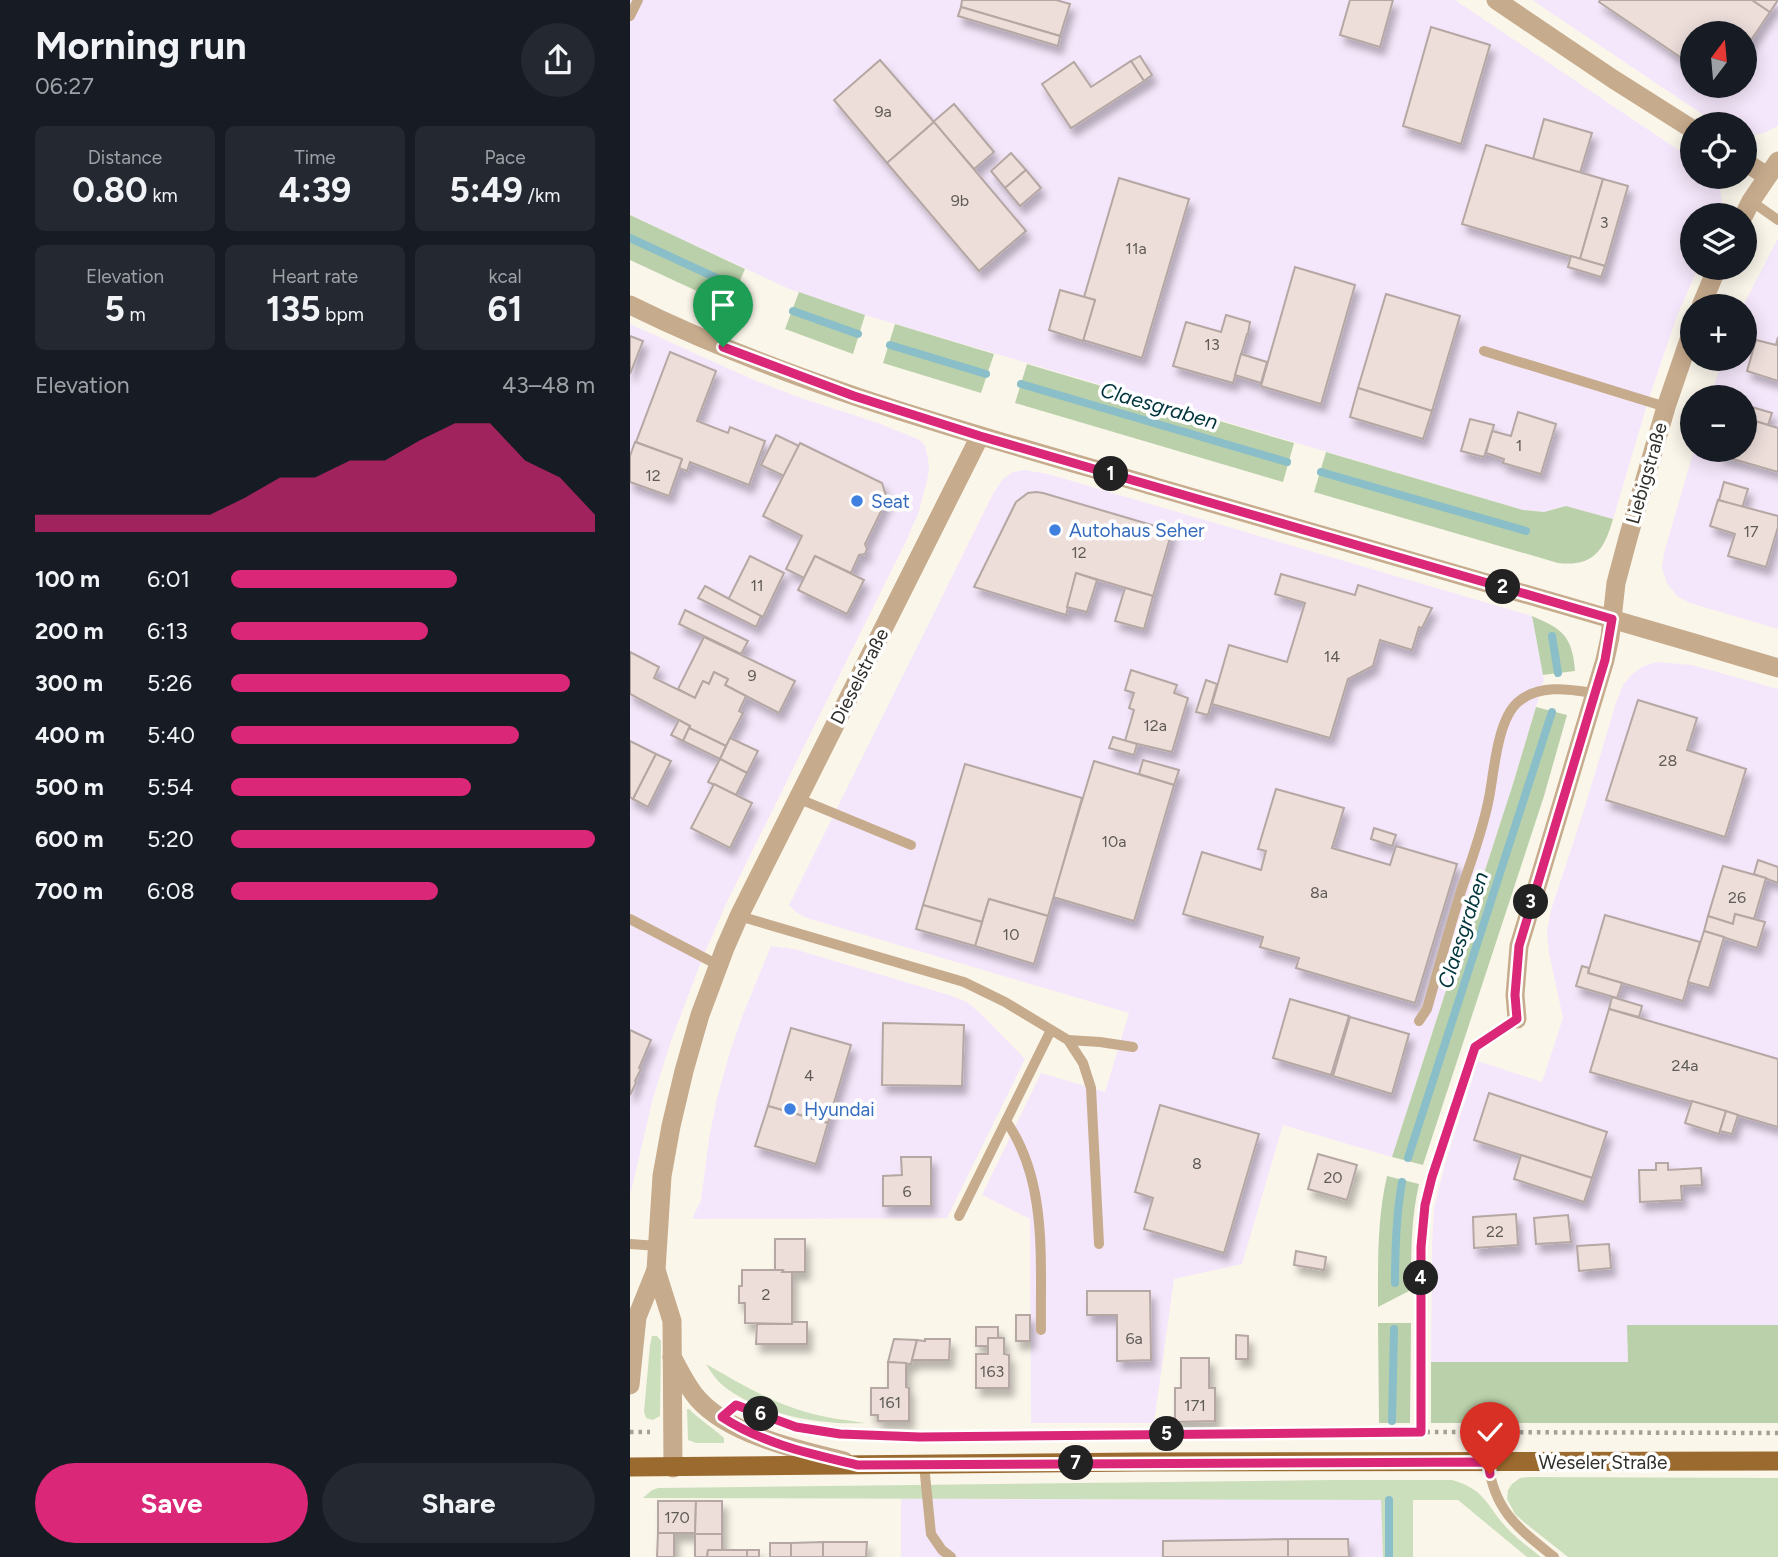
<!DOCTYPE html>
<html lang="en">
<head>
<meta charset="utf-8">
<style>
	:root { --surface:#171b24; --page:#242831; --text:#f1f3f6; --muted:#9ea1a6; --accent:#db2777 }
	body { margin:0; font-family:Figtree,sans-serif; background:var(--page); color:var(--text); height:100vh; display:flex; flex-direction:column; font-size:26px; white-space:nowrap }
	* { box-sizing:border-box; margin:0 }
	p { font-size:23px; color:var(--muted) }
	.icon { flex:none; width:38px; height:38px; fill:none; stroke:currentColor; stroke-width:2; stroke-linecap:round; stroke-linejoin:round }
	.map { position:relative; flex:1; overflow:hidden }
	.side { display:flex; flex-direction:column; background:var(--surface); width:630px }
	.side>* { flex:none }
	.needle { width:46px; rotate:16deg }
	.fabs { position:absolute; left:1050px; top:21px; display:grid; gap:14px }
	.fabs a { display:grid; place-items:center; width:77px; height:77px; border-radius:50%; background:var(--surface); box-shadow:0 4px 18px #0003; font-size:35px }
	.pin { position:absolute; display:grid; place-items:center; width:60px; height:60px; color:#fff; margin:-72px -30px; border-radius:50% 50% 50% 0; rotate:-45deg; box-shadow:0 0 7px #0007 }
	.pin .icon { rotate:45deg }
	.km { position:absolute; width:35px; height:35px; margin:-18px; border-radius:50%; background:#222; color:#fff; font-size:19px; line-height:35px; text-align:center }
	.round { display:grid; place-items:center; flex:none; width:74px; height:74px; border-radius:37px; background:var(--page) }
	.overview { display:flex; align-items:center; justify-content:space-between; height:119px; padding:0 35px }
	h1 { font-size:38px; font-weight:700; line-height:52px }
	.stats { display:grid; grid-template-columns:repeat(3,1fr); gap:10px; height:119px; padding:7px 35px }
	.stats div { display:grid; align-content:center; border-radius:10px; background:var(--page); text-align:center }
	.stats b { font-size:35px; font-weight:700 }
	.stats small { font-size:19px; font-weight:400 }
	.stats p { font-size:19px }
	.chart { height:196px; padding:14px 35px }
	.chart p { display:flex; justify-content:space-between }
	.chart svg { width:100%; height:126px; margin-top:7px; fill:var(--accent); opacity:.7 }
	.action { display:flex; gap:14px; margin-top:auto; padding:14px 35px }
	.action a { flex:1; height:80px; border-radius:42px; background:var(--accent); color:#fff; font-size:28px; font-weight:700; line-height:80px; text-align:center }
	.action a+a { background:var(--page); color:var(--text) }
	ul { padding:0 35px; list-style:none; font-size:23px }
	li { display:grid; grid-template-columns:112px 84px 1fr; align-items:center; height:52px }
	li i { height:18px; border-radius:9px; background:var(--accent) }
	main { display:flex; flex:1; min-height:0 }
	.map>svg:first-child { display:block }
	.commercial { fill:#f5e7fb; fill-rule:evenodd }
	.green { fill:#ccdfbd }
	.forest { fill:#bad0aa }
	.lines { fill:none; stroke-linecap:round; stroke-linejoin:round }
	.stream { stroke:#8abec8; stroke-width:8 }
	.building { fill:#eddeda; stroke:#b5a7a3; stroke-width:2; filter:url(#shadow) }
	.path { stroke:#a3a097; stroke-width:4.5; stroke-dasharray:3.5 5; stroke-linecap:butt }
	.service { stroke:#c7ab8d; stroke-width:10 }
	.minor { stroke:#c7ab8d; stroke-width:19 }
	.primary { stroke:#9b6a2e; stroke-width:19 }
	.route-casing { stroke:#fff; stroke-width:14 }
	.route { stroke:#db2777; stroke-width:9 }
	.shop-dot { fill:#3f7fe0; stroke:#fff; stroke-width:2.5 }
	.labels { text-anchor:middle; stroke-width:7; stroke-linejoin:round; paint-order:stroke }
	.number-label { font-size:16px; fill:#605b56 }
	.street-label { font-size:19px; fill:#312f2a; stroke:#fff }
	.shop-label { font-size:19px; fill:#366cbe; stroke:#fff; text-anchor:start }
	.water-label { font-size:21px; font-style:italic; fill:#00343c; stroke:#fff }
</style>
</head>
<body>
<main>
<section class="side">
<div class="overview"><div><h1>Morning run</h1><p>06:27</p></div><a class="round"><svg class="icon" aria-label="share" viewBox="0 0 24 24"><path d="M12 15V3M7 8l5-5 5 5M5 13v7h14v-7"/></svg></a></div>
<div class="stats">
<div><p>Distance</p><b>0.80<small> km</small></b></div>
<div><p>Time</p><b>4:39</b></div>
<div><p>Pace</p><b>5:49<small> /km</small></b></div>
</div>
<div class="stats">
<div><p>Elevation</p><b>5<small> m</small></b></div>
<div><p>Heart rate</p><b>135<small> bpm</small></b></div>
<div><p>kcal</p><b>61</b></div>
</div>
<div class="chart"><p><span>Elevation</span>43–48 m</p>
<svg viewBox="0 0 160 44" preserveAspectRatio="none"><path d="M0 44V38L10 38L20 38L30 38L40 38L50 38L60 32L70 25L80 25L90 19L100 19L110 12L120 6L130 6L140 19L150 25L160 38V44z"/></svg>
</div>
<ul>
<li><b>100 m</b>6:01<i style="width:62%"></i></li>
<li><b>200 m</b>6:13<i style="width:54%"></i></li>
<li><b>300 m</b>5:26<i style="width:93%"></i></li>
<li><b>400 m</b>5:40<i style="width:79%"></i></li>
<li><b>500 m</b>5:54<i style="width:66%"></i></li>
<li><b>600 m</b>5:20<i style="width:100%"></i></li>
<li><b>700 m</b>6:08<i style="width:57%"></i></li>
</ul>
<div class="action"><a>Save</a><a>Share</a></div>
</section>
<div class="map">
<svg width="1148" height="1557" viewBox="0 0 1148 1557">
	<defs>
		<filter id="shadow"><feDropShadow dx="4.5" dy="8" stdDeviation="3.5" flood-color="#0004"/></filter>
	</defs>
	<rect width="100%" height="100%" fill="#fbf6ea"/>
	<!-- commercial -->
	<g class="commercial">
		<path d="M0,0H825L1062,159V177H1083L1090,189L1092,202V215H1062V268H1068L1047,316L1019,398L983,519L936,506L914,512L893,510L235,315L159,289L0,215Z"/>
		<path d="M902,0H1148V126L1134,133L1119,136L1115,135V124H1087ZM1062,33H1115V86H1062Z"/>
		<path d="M1148,238V629L1060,603L1047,596L1037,583L1032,568L1034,553L1064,450H1115V397H1080L1093,359H1115V306H1113Z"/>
		<path d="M0,324L124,380L165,396L248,423L290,440L295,446L298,458L299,469L297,481L288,514L277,539L96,904L73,957L42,1038L23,1098L0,1196Z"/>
		<path d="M395,470L418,474L902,616L914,680L883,784L762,1157L653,1125L612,1264L544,1279L524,1423H401L400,1219L352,1195L411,1073L475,1092L499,1013L177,918L167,913L159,905L363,494L372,480L383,472Z"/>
		<path d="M1026,662L1062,665L1148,689V1325L997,1326L998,1362H801L802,1245L804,1208L815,1164L848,1061L912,1082L933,1018L919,953L917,932L921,910L954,810L985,706L993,685L1002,674L1012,667Z"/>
		<path d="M141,946L164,949L319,995L337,1002L351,1014L395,1059L317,1218L62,1219L71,1200L79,1139L87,1098L100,1052L113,1014Z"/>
		<path d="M271,1499L752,1500L753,1557H271Z"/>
	</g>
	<!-- green -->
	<g class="green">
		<path d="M22,1336H27L31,1341L30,1416L23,1420L16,1418L14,1412L20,1345Z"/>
		<path d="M76,1364C107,1382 141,1402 176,1412C195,1418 216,1420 236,1423C223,1423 210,1424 197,1422C163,1419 114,1406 89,1382C84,1377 80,1370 76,1364Z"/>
		<path d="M57,1409H59C70,1420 83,1428 94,1438V1443H66L58,1440Z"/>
		<path d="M899,1477L1148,1478V1557H938L895,1523L885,1514L877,1499L878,1490L882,1484L890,1478Z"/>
		<path d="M704,1480H822C855,1489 856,1505 876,1527C887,1539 900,1548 911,1557H897L828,1500H783V1557H753L751,1500L13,1498L22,1490L28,1488Z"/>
	</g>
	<!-- forest -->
	<g class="forest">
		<path d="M0,215L115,269L99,306L0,260Z"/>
		<path d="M169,292L235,315L223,354L155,329Z"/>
		<path d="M265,324L364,354L351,393L253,363Z"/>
		<path d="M397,364L664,443L653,482L385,403Z"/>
		<path d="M696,452L893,510L914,512L936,506L983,519C974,551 963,567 928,563L684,492Z"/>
		<path d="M902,616C933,629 942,636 945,671L913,675Z"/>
		<path d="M906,707L937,715L914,796L793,1165L762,1157L883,784Z"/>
		<path d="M757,1176L789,1184C781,1219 781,1254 781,1290L748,1307C748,1264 747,1219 757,1176Z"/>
		<path d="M748,1323H781L780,1423H749Z"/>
		<path d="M997,1325H1148V1423H801V1362H998Z"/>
	</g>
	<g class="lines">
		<!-- stream -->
		<g class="stream">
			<path d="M0,238L106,287"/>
			<path d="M163,311L228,334"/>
			<path d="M260,345L356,374"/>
			<path d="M391,384L657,462"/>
			<path d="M691,472L896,531"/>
			<path d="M922,636L928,673"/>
			<path d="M778,1158L922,712"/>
			<path d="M765,1283C765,1249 766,1216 772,1182"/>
			<path d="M762,1421L764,1329"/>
			<path d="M759,1500V1557"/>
		</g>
	</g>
	<!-- building -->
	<g class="building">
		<path d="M332,0H426L440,4L430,36L331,7Z"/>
		<path d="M720,0H763L750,47L710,35Z"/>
		<path d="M970,0H1122L1140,12L1115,49V33H1062V65L969,2Z"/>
		<path d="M1122,0H1148L1140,12Z"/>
		<path d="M331,7L430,36L428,46L328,16Z"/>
		<path d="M801,27L860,45L831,144L773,126Z"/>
		<path d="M510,56L522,75L514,81L501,61Z"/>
		<path d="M250,60L304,122L257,163L204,100Z"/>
		<path d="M501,61L514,81L441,128L412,84L444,62L461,87Z"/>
		<path d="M324,104L364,152L344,169L303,122Z"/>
		<path d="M914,119L962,133L950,173L903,159Z"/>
		<path d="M304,122L396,231L349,271L257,163Z"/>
		<path d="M856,145L973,179L950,259L832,224Z"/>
		<path d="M381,153L396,170L375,188L361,171Z"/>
		<path d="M396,170L411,188L390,206L375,188Z"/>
		<path d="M489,178L559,199L512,358L453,340L465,300L454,297Z"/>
		<path d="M973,179L998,186L975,266L950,259Z"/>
		<path d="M941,256L975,266L971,277L938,267Z"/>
		<path d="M665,267L725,285L691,404L631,386Z"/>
		<path d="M430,290L465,300L453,341L419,330Z"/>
		<path d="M756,294L830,316L802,411L728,388Z"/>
		<path d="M596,315L620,322L618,334H617L603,383L543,366L556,322L591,332Z"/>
		<path d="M0,336L13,341L0,374Z"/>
		<path d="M1148,337V381L1117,371L1126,340L1146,345Z"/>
		<path d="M40,352L86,371L67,421L98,433L100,427L135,441L119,485L60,462L57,471L49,468L52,459L6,442Z"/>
		<path d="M611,354L637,362L631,383L605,375Z"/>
		<path d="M728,388L802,411L793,439L720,417Z"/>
		<path d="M1115,405L1142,413L1138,425L1115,418Z"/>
		<path d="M888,412L926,424L911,474L873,463L874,459L856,453L862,431L881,436Z"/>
		<path d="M1115,418L1148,428V472L1089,455L1091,450H1115Z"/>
		<path d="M840,419L864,425L854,457L831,451Z"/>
		<path d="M146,435L169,446L154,476L131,465Z"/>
		<path d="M5,442L52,459L39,496L0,482V456Z"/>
		<path d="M170,443L252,483L257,499L235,544L237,549L235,554L229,555L221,573L185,556L174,578L156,569L172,536L133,516Z"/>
		<path d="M1094,482L1118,489L1112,508L1089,500Z"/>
		<path d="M406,492L413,493L542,531L523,596L446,573L436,615L344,587L386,502L398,493Z"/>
		<path d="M1088,500L1148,516V527L1136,567L1098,556L1105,534L1080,526Z"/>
		<path d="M120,556L154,573L133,617L98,600Z"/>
		<path d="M185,556L234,580L217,614L168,590Z"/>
		<path d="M446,573L467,580L457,612L437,607Z"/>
		<path d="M651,574L725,595L728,585L802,608L792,628L789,627L782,650L750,640L743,666L718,679L700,738L582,704L599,645L657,662L675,603L645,594Z"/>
		<path d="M75,586L131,616L126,627L68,598Z"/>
		<path d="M495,588L523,596L514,629L485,621Z"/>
		<path d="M55,610L118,641L111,654L49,624Z"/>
		<path d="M74,637L165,681L149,713L95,685L98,679L84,672L79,684L73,681L65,698L48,689Z"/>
		<path d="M0,652L29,667L24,678L65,698L73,681L79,684L84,672L98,679L95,685L116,696L109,711L113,713L96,746L59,728L60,726L0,694Z"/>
		<path d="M501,670L547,685L544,693L558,698L542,752L495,741L504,710L499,708L504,693L495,690Z"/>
		<path d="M576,680L587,684L578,715L566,712Z"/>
		<path d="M1008,700L1067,718L1057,750L1116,769L1095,837L976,800Z"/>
		<path d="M49,720L60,726L53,741L41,735Z"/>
		<path d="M59,728L96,746L90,759L53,741Z"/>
		<path d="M483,737L507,744L504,755L479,748Z"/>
		<path d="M100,738L128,751L117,773L90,759Z"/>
		<path d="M0,741L26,754L3,799L0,797Z"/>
		<path d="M26,754L41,761L18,807L3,799Z"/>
		<path d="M90,759L117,773L106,795L78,782Z"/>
		<path d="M513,760L549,770L544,785L509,774Z"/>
		<path d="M464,761L544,785L504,921L423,897Z"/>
		<path d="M335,764L452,798L418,916L359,899L352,922L293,905Z"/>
		<path d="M84,784L122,803L100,848L61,828Z"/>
		<path d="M646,789L714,808L702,848L760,865L766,846L827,864L785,1003L666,968L669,958L630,947L633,937L553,914L572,852L631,870L636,851L628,849Z"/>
		<path d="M744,828L766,835L762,846L741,839Z"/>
		<path d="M1128,860L1148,867V883L1124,874Z"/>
		<path d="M1093,866L1136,878L1124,919L1105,914L1103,924L1078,916Z"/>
		<path d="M359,899L418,916L404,964L345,946Z"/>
		<path d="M293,905L352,922L345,946L286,929Z"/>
		<path d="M1105,914L1135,922L1127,948L1074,931L1078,916L1103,924Z"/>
		<path d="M975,915L1070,942L1053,1001L958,973Z"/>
		<path d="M1074,931L1094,937L1079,988L1058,982Z"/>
		<path d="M952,966L959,968L958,973L992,983L987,998L946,986Z"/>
		<path d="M982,997L1012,1006L1009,1017L979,1009Z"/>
		<path d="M660,999L719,1016L701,1075L643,1058Z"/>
		<path d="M979,1009L1148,1059V1127L960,1072Z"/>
		<path d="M720,1017L779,1034L762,1094L703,1076Z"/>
		<path d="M253,1023L334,1025L332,1086L252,1085Z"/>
		<path d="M161,1028L221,1045L198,1123L138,1106Z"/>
		<path d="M0,1030L21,1040L9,1068L11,1069L5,1081L6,1083L0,1095Z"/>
		<path d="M859,1093L977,1132L962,1178L844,1140Z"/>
		<path d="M1062,1101L1096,1111L1089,1134L1055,1123Z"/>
		<path d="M530,1105L629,1134L594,1253L514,1229L523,1198L505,1192Z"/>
		<path d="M138,1106L198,1123L186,1164L125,1146Z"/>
		<path d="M1096,1111L1108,1115L1102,1134L1090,1131Z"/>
		<path d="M688,1154L727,1165L717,1200L678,1189Z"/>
		<path d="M891,1155L962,1178L954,1202L884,1179Z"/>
		<path d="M271,1157H301V1206H253V1176L272,1175Z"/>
		<path d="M1026,1163H1038V1170L1071,1168L1072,1185L1051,1186L1052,1200L1010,1202L1009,1170H1026Z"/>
		<path d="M886,1214L888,1245L844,1248L843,1217Z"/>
		<path d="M938,1215L941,1242L906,1244L904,1218Z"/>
		<path d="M145,1239H175V1272H152L153,1270H145Z"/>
		<path d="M979,1244L981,1268L949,1271L947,1246Z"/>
		<path d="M666,1251L696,1257L694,1270L664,1265Z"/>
		<path d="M112,1270H153L152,1272H162V1324L115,1323V1303H109V1286H112Z"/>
		<path d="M457,1291H520L521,1360L487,1361V1315H457Z"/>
		<rect x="386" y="1315" width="14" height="26"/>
		<path d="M162,1322H177V1344H126L127,1324H162Z"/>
		<path d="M346,1327H368V1338H358V1346H346Z"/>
		<path d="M606,1335L618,1336V1359H606Z"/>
		<path d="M358,1338H374V1354L379,1355V1388H346V1354H358Z"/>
		<path d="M264,1339L287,1340L281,1364L258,1362Z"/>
		<path d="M295,1339H320L319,1360H282L287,1340L295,1341Z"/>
		<path d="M551,1358H579V1388H585V1421L545,1422V1388H551Z"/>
		<path d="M258,1362L276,1363V1387L279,1388V1421H248V1415H241V1388H258Z"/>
		<path d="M28,1501H66L65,1533H28Z"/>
		<path d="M66,1501H92V1534H65Z"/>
		<path d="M28,1533H44V1557H27Z"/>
		<path d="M65,1534H92V1550H78L77,1557H65Z"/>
		<path d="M658,1539V1557H533V1541Z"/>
		<path d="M658,1539H718L719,1557H658Z"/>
		<path d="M193,1542H237L236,1557H193Z"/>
		<path d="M193,1542V1557H161V1543Z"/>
		<rect x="140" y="1543" width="21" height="14"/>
		<path d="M78,1550H117V1557H77Z"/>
		<rect x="117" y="1550" width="12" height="7"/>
	</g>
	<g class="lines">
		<!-- path -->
		<g class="path">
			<path d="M0,1432H20"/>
			<path d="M791,1432V1247L795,1205L802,1177L845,1047L870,1031"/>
			<path d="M210,1434L290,1437L791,1432L1148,1433"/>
		</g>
		<!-- service -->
		<g class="service">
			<path d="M0,16L8,0"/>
			<path d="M1121,201L1148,220"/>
			<path d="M854,351L1036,407"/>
			<path d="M167,798L281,845"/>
			<path d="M109,916L334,982L375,1002L438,1040L453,1063L461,1088L469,1244"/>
			<path d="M0,919L88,965"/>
			<path d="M789,1021L797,1009C808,970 819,930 831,891C841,861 853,830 859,798C864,773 867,720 888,702C909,684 938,689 964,693"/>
			<path d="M438,1040L470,1042L503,1047"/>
			<path d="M376,1121C418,1181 410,1260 411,1330"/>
			<path d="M329,1216L421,1030"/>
			<path d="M0,1244L28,1246"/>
			<path d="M858,1462C864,1511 888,1528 924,1557"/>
			<path d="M294,1465L301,1534L312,1550L321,1557"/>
		</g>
		<!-- minor -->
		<g class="minor">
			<path d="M866,0L983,79L1062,129"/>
			<path d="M1115,162L1137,176"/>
			<path d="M1114,215L1121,201L1148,161"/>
			<path d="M0,305C166,387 348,435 526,487C733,547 941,606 1148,668"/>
			<path d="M1071,306L1087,268"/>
			<path d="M887,1019L885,995L889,946L975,660L980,637L986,583L998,538L1036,407L1062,331"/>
			<path d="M26,1270L42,1321L43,1468"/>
			<path d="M42,1357C50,1371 57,1387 68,1399C100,1435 169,1450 214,1461"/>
			<path d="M0,1385L7,1317L26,1270L32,1176L41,1126L54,1071L70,1015L95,948L109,916L350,436"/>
		</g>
		<!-- primary -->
		<path class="primary" d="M0,1467L508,1462L1148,1461"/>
	</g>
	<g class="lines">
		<!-- route casing -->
		<g class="route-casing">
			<path id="route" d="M93,347L224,396L350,436L982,619L975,660L889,946L885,995L887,1019L845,1047L802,1177L795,1205L791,1247V1432L290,1437L210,1434L166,1427L106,1405L92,1417C133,1444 182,1454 228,1465L858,1462L860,1474"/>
		</g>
		<!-- route -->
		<use href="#route" class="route"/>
	</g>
	<!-- markers -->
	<g class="shop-dot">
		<circle cx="227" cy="501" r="7"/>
		<circle cx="425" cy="530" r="7"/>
		<circle cx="160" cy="1109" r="7"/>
	</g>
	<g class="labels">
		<!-- number labels -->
		<g class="number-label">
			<text x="253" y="117">9a</text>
			<text x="330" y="206">9b</text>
			<text x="974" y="228">3</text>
			<text x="506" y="254">11a</text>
			<text x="582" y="350">13</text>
			<text x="889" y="451">1</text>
			<text x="23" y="481">12</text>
			<text x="1121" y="537">17</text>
			<text x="449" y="558">12</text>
			<text x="127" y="591">11</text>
			<text x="702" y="662">14</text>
			<text x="122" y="681">9</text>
			<text x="525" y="731">12a</text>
			<text x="1038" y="766">28</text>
			<text x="484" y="847">10a</text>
			<text x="689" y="898">8a</text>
			<text x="1107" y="903">26</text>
			<text x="381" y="940">10</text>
			<text x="1055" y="1071">24a</text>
			<text x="179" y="1081">4</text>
			<text x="567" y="1169">8</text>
			<text x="703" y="1183">20</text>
			<text x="277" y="1197">6</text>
			<text x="865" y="1237">22</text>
			<text x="136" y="1300">2</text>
			<text x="504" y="1344">6a</text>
			<text x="362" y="1377">163</text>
			<text x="260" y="1408">161</text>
			<text x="565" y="1411">171</text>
			<text x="47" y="1523">170</text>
		</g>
		<!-- street labels -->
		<g class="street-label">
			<text transform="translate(1016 473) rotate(-74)" y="7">Liebigstraße</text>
			<text transform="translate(229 676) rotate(-63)" y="7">Dieselstraße</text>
			<text x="973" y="1469">Weseler Straße</text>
		</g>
		<!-- shop labels -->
		<g class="shop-label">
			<text x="241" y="508">Seat</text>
			<text x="439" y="537">Autohaus Seher</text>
			<text x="174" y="1116">Hyundai</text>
		</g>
		<!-- water labels -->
		<g class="water-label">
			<text transform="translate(529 406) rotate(16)" y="7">Claesgraben</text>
			<text transform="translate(833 930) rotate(-72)" y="7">Claesgraben</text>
		</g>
	</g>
</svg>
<div class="fabs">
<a><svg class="needle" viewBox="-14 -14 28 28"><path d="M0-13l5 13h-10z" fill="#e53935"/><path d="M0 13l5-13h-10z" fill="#9ea1a6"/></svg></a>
<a><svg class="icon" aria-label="locate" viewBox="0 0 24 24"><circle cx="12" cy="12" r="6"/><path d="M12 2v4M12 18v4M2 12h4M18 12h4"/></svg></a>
<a><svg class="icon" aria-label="layers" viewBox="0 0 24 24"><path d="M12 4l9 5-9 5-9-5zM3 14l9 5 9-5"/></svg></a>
<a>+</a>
<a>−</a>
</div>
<div class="pin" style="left:93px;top:347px;background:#1e9e55"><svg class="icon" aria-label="arrive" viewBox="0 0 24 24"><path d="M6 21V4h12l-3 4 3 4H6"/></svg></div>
<div class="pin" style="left:860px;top:1474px;background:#d93025"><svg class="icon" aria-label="check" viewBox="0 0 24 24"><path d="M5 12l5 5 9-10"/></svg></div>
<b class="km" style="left:481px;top:474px">1</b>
<b class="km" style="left:873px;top:587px">2</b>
<b class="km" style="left:901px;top:902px">3</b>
<b class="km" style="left:791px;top:1278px">4</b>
<b class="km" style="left:537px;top:1434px">5</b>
<b class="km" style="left:131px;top:1414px">6</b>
<b class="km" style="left:446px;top:1463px">7</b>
</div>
</main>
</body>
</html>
